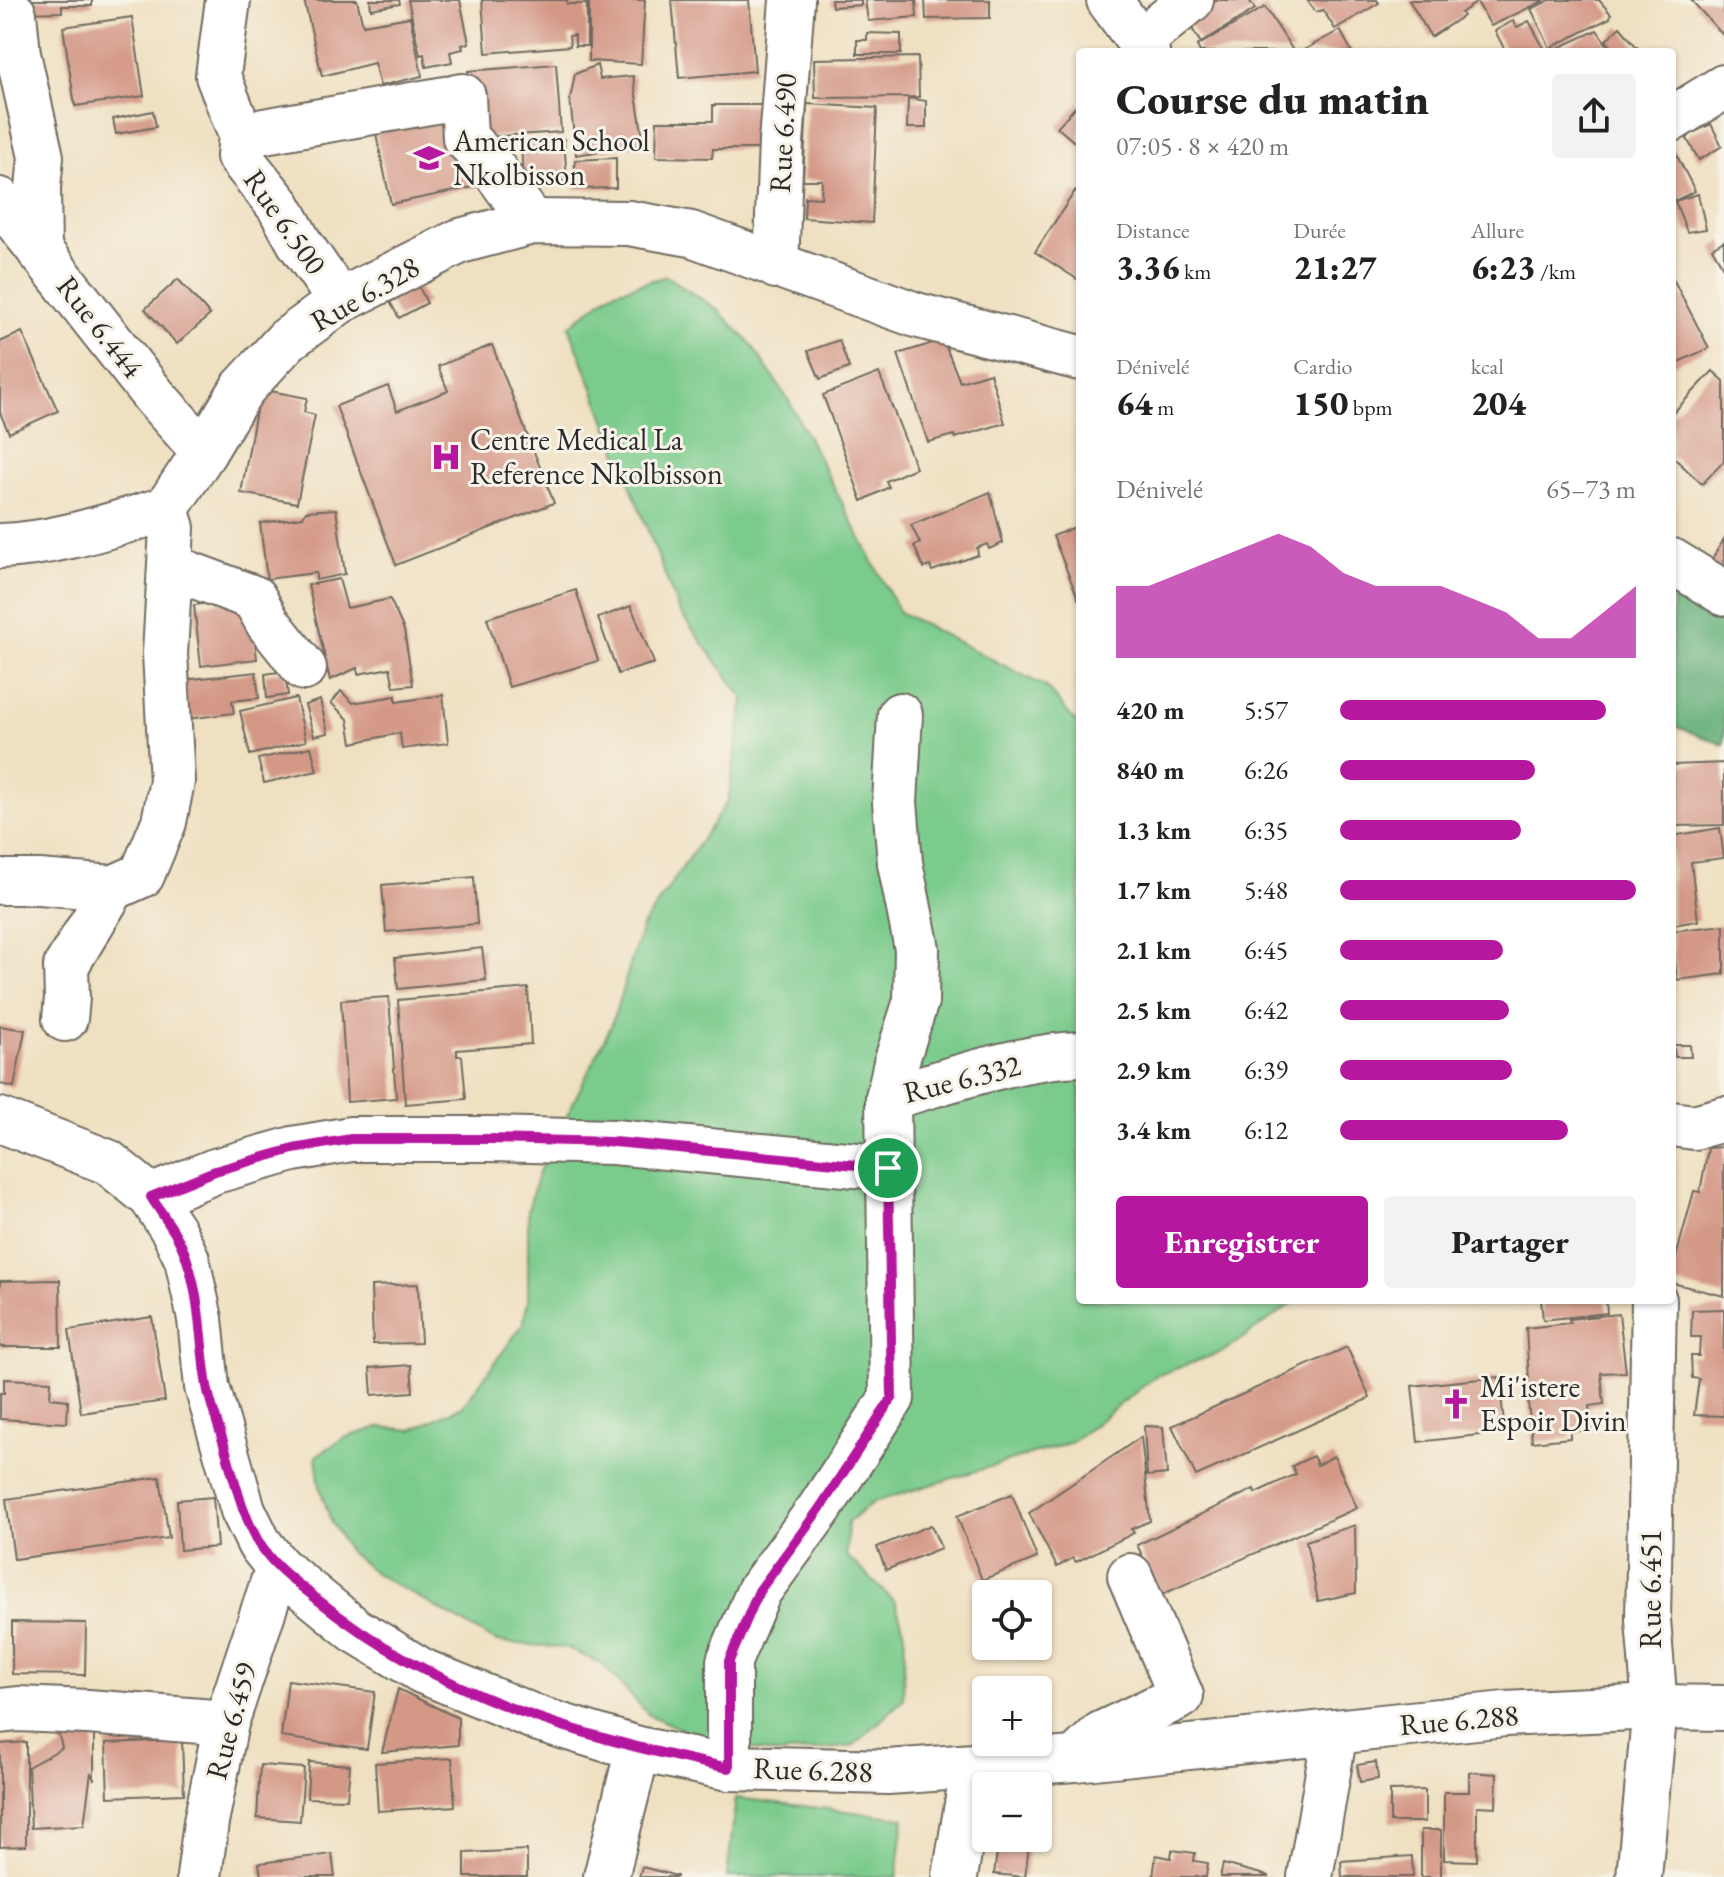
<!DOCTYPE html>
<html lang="fr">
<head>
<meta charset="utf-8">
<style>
	:root { --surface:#fff; --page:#f2f2f2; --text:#222; --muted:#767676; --accent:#b5179e }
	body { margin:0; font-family:"EB Garamond",serif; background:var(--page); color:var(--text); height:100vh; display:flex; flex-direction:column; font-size:30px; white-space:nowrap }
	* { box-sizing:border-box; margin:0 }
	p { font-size:26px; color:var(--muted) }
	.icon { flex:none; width:44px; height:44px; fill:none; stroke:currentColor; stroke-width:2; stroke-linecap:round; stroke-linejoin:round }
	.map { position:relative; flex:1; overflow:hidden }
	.side { position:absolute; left:1076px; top:48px; width:600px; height:1256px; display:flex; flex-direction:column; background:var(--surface); border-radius:8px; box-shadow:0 2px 6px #0004 }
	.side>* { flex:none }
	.controls { position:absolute; left:972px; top:1580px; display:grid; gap:16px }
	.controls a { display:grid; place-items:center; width:80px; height:80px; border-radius:8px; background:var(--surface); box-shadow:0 2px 6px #0004; font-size:40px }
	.pin { position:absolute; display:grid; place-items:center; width:68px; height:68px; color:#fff; margin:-34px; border:4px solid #fff; border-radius:50%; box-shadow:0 2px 8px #0007 }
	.round { display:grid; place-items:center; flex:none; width:84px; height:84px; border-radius:8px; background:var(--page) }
	.head { display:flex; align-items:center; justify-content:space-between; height:136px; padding:0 40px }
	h1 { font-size:44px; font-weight:800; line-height:60px }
	.figures { display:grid; grid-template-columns:repeat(3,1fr); gap:12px; height:136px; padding:8px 40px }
	.figures div { display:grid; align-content:center }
	.figures b { font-size:34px; font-weight:800 }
	.figures small { font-size:22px; font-weight:400 }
	.figures p { font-size:22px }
	.chart { height:224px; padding:16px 40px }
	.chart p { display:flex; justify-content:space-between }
	.chart svg { width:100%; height:144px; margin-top:8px; fill:var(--accent); opacity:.7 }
	.action { display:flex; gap:16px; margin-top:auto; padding:16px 40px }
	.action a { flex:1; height:92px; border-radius:8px; background:var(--accent); color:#fff; font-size:32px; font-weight:800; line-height:92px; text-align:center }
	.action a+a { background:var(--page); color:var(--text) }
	ul { padding:0 40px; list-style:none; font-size:26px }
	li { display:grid; grid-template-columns:128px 96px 1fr; align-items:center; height:60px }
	li i { height:20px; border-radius:10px; background:var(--accent) }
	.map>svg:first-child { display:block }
	.green { fill:#7acb8c; stroke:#527b5c; stroke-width:2 }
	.forest { fill:#63af78; stroke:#476d52; stroke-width:2 }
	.building { fill:#d49887 }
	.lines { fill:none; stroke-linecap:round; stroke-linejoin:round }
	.minor-casing { stroke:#706a60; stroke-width:48 }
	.minor { stroke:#fff; stroke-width:44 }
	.route-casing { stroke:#fff; stroke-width:16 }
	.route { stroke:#b5179e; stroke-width:10 }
	.labels { text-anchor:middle; stroke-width:6; stroke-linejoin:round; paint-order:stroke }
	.street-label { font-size:30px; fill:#2b2b2b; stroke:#f7f3e8 }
	.poi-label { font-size:30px; fill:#2b2b2b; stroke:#f7f3e8; text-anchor:start }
</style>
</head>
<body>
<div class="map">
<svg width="1724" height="1877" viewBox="0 0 1724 1877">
	<rect width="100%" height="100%" fill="#f7f3e8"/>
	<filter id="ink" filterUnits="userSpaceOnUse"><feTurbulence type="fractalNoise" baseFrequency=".0125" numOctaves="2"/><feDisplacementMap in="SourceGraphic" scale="16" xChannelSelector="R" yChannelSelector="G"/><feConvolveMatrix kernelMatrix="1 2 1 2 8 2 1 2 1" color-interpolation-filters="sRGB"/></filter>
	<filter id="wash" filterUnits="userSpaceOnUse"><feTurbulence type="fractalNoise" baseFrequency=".006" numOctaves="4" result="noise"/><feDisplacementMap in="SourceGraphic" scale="32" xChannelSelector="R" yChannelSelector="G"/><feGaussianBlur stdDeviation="1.8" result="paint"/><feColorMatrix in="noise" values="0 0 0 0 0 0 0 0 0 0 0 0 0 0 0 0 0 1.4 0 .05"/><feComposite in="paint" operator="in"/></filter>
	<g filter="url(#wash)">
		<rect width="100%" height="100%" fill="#efe0c1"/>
		<!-- green -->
		<g class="green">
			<path d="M666,276L718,310L751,344L789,401L899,612L1046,687L1080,727V1300H1297L1224,1351L1156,1376L1072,1442L874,1502L848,1522L846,1555L895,1602L905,1633L903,1700L853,1746L781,1754L712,1743L649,1715L602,1664L567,1648L497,1642L375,1573L349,1552L331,1521L320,1488L316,1456L344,1438L380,1427L412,1430L463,1406L523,1324L528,1301V1210L538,1174L611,1026L642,927L728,801L744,699L679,611L569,326L613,292Z"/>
			<path d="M736,1798L904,1818L897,1877H727Z"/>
		</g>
		<!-- forest -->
		<path class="forest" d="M1672,579L1724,610V745L1677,727H1672Z"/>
		<g id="blocks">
			<!-- building -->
			<g class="building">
				<path d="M22,0H92V6H62V12L22,13Z"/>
				<path d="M304,0H357L363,25L410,17L422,76L380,86L374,63L322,76Z"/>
				<path d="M370,0H399L400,4L371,9Z"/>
				<path d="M408,0H460L469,43L462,45L463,49L450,52L452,62L426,67L424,54L420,55Z"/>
				<path d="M482,0H567V4H587V46H575V35L569,36L570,46L486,53Z"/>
				<path d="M589,0H645L641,64L589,61Z"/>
				<path d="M672,0H749L755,71L679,78Z"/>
				<path d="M831,0H861V5L832,7Z"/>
				<path d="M865,0H916L917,17L868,21Z"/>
				<path d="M925,0H990V18L926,19Z"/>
				<path d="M1199,0H1249L1255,9L1201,43L1181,11Z"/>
				<path d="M1307,0H1377L1379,3L1335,29L1323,10L1316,12Z"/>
				<path d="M1409,0H1545L1491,26L1477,2L1461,13L1463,16L1431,37Z"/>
				<path d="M1550,0H1599L1611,14L1610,18L1550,48L1531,9Z"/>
				<path d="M1691,0H1724V32L1722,34Z"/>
				<path d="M1265,7L1294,52H1200L1197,46Z"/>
				<path d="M132,17L144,96L75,106L63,27Z"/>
				<path d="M1513,21L1517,27L1529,21L1546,52H1506L1495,31Z"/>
				<path d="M1620,27L1641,52H1616L1606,40Z"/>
				<path d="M1340,30L1352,52H1305L1304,50Z"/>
				<path d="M1597,30L1612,52L1554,50Z"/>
				<path d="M867,33L901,34V54H857V40H867Z"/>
				<path d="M918,57L919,97L815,98L814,59Z"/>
				<path d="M556,64L561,132L473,138L468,71Z"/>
				<path d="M597,65L600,79L633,76L644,144L576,155L570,99L575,74Z"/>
				<path d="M459,91L479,186L391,204L371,110Z"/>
				<path d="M908,98L926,101V128H907Z"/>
				<path d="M1080,102V147L1057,127Z"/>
				<path d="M807,104L877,108L872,223L804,218L805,197L821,198L822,180H803Z"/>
				<path d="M713,105H768V149H713L712,158L656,157L657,121H713Z"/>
				<path d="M153,111L156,127L116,134L113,119Z"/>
				<path d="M1711,124L1722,146L1699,160L1687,139L1690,134Z"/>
				<path d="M564,139L567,181L523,184L521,142Z"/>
				<path d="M1672,146L1695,191L1675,201L1672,196Z"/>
				<path d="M616,158V188L575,189V160Z"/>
				<path d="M1075,191L1080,195V281L1035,252Z"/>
				<path d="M1698,194L1706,229L1687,232L1675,201Z"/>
				<path d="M1724,241V269L1712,248Z"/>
				<path d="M1672,277L1709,348L1672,365Z"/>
				<path d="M178,279L210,315L177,344L145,309Z"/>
				<path d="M419,287L427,303L399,318L390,302Z"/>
				<path d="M22,332L58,411L9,433L0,413V342Z"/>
				<path d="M839,340L849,368L820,379L808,351Z"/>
				<path d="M943,340L960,382L990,373L1005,423L955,438L954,435L928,442L898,354Z"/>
				<path d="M492,345L554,503L396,565L336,406L388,386L397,411L448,391L438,366Z"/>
				<path d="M1713,371L1724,381V461L1702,484L1672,456V414Z"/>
				<path d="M879,373L916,468L886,481L889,487L862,501L823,395Z"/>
				<path d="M260,389L307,398L304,412L315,415L297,503L241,493Z"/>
				<path d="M990,492L1003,543L989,549L987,544L977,548L978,555L932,571L930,566L924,568L914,546L920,543L911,525Z"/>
				<path d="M336,509L345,574L316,580V573L267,579L260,523L303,517L306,511Z"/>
				<path d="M1080,525V603L1053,536Z"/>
				<path d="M1724,539V576L1708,566Z"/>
				<path d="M339,579L347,608L390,599L404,630L413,685L394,687L390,668L358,674L357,668L330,680L308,585Z"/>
				<path d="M576,590L598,661L509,687L487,618Z"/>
				<path d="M250,598L257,659L201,666L194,605Z"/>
				<path d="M631,606L654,663L618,674L598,618Z"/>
				<path d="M285,671L288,695L267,698L265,674Z"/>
				<path d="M256,672L259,698L232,701L234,713L188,719L184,680Z"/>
				<path d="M341,691L353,703L396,696V702L443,695L448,743L402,749L400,733L352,743L348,719L331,703Z"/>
				<path d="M296,698L306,741L250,755L240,711Z"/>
				<path d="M320,700L328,733L314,736L305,705Z"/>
				<path d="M311,747L317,771L264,783L258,759Z"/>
				<path d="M1724,763V825L1675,826L1673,765Z"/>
				<path d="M1720,828L1724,858L1691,862L1698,921L1672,925V836Z"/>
				<path d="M474,877L477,924L386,932L382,885Z"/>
				<path d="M1724,925V974L1677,980L1672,931Z"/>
				<path d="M482,948L486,980L398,989L395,958Z"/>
				<path d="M528,988L531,1044L457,1050V1056H462L466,1099L405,1104L398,1000Z"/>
				<path d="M389,997L396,1098L347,1102L341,1000Z"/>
				<path d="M0,1026L25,1030L14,1087L0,1084Z"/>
				<path d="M1673,1045H1690L1691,1057H1675Z"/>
				<path d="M1724,1147V1296L1672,1283V1272L1694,1191L1700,1192L1708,1148Z"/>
				<path d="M60,1280L61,1347H0V1281Z"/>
				<path d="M418,1284L421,1343L373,1344L371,1286Z"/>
				<path d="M1541,1300H1606L1607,1313L1543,1320Z"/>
				<path d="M1724,1309V1416L1694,1415L1699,1379L1692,1378L1691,1356H1699L1700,1337H1691L1692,1310Z"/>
				<path d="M1619,1314L1626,1372L1601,1373L1604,1404L1589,1406L1591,1429L1570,1432V1438L1532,1442L1526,1381H1529L1526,1328L1570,1323L1569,1319Z"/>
				<path d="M152,1317L165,1401L81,1413L69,1330Z"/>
				<path d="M1347,1347L1370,1398L1196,1476L1172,1426Z"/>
				<path d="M411,1365L413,1392L372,1395L370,1368Z"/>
				<path d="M1499,1377L1505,1432L1418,1442L1412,1386Z"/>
				<path d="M4,1379L51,1381L50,1398L68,1400L67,1423L0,1419V1393H4Z"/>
				<path d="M1144,1426L1163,1427L1167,1474L1147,1476Z"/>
				<path d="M1141,1437L1150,1521L1131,1529L1134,1533L1076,1562L1073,1558L1057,1567L1029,1513Z"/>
				<path d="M1313,1456L1317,1465L1334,1456L1357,1508L1161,1595L1137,1545L1254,1489L1255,1493L1296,1474L1292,1466Z"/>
				<path d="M160,1477L169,1538L14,1559L6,1499Z"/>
				<path d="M1012,1494L1037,1558L982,1580L957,1516Z"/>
				<path d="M213,1497L217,1547L180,1550L177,1500Z"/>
				<path d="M931,1525L941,1548L886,1570L877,1547Z"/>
				<path d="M1355,1525L1356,1593L1318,1601L1306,1541Z"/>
				<path d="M12,1622L86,1623L85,1675L12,1674Z"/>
				<path d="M288,1680L375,1692L367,1749L281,1737Z"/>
				<path d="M398,1689L458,1718V1745L382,1752Z"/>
				<path d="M57,1727H94V1780L91,1772L84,1825L31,1828L28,1767L62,1748Z"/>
				<path d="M182,1740L184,1794L108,1797L106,1743Z"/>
				<path d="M26,1742V1846L0,1847V1744Z"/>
				<path d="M452,1758L455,1806L378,1811L375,1763Z"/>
				<path d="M309,1762L350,1765L347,1799L307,1798Z"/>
				<path d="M1376,1762L1378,1779L1360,1782L1357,1765Z"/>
				<path d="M260,1765L304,1768L300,1821L257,1818Z"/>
				<path d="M1469,1772L1497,1774L1496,1807L1477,1806V1861L1444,1860V1792H1469Z"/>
				<path d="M1425,1790V1822H1390V1791Z"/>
				<rect x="1421" y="1830" width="20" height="47"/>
				<path d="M999,1838H1030L1025,1877L994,1874Z"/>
				<path d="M527,1850V1877H465V1853Z"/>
				<path d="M1172,1850L1195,1853L1194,1861L1208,1863L1206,1877H1153L1156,1855L1171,1858Z"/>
				<path d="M332,1854L335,1877H261L259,1863Z"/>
				<path d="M1412,1856L1413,1877H1342L1341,1861Z"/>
				<path d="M1223,1864L1269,1876V1877H1220Z"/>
				<path d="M642,1867L677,1876V1877H639Z"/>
			</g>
		</g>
	</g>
	<g filter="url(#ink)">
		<use href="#blocks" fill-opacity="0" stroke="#706a60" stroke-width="2"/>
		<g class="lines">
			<!-- minor casing -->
			<g class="minor-casing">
				<g id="minor">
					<path d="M228,0L218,76L241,135L239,156L279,206L299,242L340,301"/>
					<path d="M1109,0L1147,52"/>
					<path d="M14,14L18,54L41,157L38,188L39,250"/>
					<path d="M1141,41L1191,0"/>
					<path d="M1672,119L1724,87"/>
					<path d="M241,135L463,96L465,138L487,160L532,222"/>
					<path d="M0,200L154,396L204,452"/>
					<path d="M776,266L781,142L792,0"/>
					<path d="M0,546C54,545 114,524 166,509"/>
					<path d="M1672,561L1724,593"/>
					<path d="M171,567L254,598L268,623L304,668"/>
					<path d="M0,882H39L113,888"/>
					<path d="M65,1019L67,998L66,966L113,888L142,875L164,822L172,781L165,654L172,528L166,509L204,452L242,389L287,340L340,301L460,241L532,222L629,223L691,234L916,315L1080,358"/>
					<path d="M888,1098L896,1063L916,1001L917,949L900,863L895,802L900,715"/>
					<path d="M0,1120L108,1162L151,1197L173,1230L187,1259L200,1319L207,1387L243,1510L259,1543L278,1567L355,1630L422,1671L539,1719L638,1749L729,1768L888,1772L1075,1759L1505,1714L1655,1707L1724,1708"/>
					<path d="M1672,1124L1694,1127L1724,1119"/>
					<path d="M151,1197L215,1171L293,1149L351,1139H490L614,1142L888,1168"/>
					<path d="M0,1711L18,1709L88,1712L226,1723"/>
					<path d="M1076,1758L1101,1734L1181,1696L1130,1576"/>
					<path d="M729,1768V1661L759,1591L820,1508L892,1398L888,1098C948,1081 1018,1056 1080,1054"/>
					<path d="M199,1877L206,1822L226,1723L278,1567"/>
					<path d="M606,1877L638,1749"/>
					<path d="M955,1877L973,1768"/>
					<path d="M1310,1877L1335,1732"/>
					<path d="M1639,1877L1655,1707L1648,1620L1654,1300"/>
				</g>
			</g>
			<!-- minor -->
			<use href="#minor" class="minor"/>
		</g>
	</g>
	<g class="lines" filter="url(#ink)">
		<!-- route casing -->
		<g class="route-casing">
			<path id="route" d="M351,1139H490L614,1142L888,1168L892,1398L820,1508L759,1591L729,1661V1768C582,1738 437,1696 318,1600C296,1582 272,1566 258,1541C240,1509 233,1473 222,1438C217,1421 210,1403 207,1386C200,1344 201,1301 187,1260C180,1237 164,1217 151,1197L215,1171L293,1149Z"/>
		</g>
		<!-- route -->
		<use href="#route" class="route"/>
	</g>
	<!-- icons -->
	<defs>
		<g id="school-bare" transform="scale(2.4)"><path d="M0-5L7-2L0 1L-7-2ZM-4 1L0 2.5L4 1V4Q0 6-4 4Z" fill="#b5179e" stroke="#f7f3e8" stroke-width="2.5" paint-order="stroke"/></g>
		<g id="hospital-bare" transform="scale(2.4)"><path d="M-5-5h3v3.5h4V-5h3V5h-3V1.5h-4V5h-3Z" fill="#b5179e" stroke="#f7f3e8" stroke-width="2.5" paint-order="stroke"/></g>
		<g id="church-bare" transform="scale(2.4)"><path d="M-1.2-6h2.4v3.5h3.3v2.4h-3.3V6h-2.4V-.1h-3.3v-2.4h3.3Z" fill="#b5179e" stroke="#f7f3e8" stroke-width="2.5" paint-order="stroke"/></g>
	</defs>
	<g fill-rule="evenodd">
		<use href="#school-bare" x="429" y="158"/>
		<use href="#hospital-bare" x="446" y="457"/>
		<use href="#church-bare" x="1456" y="1404"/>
	</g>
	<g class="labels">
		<!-- street labels -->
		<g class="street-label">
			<text transform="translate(783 133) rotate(-87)" y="10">Rue 6.490</text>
			<text transform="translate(285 222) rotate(55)" y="10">Rue 6.500</text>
			<text transform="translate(365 294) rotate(-30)" y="10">Rue 6.328</text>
			<text transform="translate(100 327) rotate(52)" y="10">Rue 6.444</text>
			<text transform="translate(962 1079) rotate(-14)" y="10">Rue 6.332</text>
			<text transform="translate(1651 1589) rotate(-90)" y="10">Rue 6.451</text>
			<text transform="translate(1459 1720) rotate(-5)" y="10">Rue 6.288</text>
			<text transform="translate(231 1721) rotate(-75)" y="10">Rue 6.459</text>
			<text transform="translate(813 1770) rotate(2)" y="10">Rue 6.288</text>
		</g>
		<!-- poi labels -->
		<g class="poi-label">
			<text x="453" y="151">American School<tspan x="453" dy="34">Nkolbisson</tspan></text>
			<text x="470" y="450">Centre Medical La<tspan x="470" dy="34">Reference Nkolbisson</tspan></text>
			<text x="1480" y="1397">Mi'istere<tspan x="1480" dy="34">Espoir Divin</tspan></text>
		</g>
	</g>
</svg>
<div class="controls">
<a><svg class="icon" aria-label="locate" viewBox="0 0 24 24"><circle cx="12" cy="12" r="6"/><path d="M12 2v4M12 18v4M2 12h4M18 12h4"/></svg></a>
<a>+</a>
<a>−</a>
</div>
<div class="pin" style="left:888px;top:1168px;background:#1e9e55"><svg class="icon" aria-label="arrive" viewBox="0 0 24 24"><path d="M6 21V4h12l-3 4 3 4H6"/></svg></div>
<section class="side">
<div class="head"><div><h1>Course du matin</h1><p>07:05 · 8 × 420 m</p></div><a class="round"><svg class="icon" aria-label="share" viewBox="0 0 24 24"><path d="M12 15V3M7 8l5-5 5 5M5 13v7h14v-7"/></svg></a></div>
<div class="figures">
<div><p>Distance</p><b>3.36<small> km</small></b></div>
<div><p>Durée</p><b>21:27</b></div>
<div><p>Allure</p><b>6:23<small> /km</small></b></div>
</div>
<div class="figures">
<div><p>Dénivelé</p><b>64<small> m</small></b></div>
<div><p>Cardio</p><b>150<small> bpm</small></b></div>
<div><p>kcal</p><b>204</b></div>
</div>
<div class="chart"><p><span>Dénivelé</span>65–73 m</p>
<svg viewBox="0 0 160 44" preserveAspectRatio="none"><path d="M0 44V22L10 22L20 18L30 14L40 10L50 6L60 10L70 18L80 22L90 22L100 22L110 26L120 30L130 38L140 38L150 30L160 22V44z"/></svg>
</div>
<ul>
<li><b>420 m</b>5:57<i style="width:90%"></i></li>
<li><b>840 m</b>6:26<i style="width:66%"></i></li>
<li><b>1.3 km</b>6:35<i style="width:61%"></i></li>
<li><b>1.7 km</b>5:48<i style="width:100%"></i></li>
<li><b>2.1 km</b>6:45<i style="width:55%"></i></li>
<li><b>2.5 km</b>6:42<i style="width:57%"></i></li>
<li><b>2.9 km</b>6:39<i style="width:58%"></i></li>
<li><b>3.4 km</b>6:12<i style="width:77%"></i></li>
</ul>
<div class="action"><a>Enregistrer</a><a>Partager</a></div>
</section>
</div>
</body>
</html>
